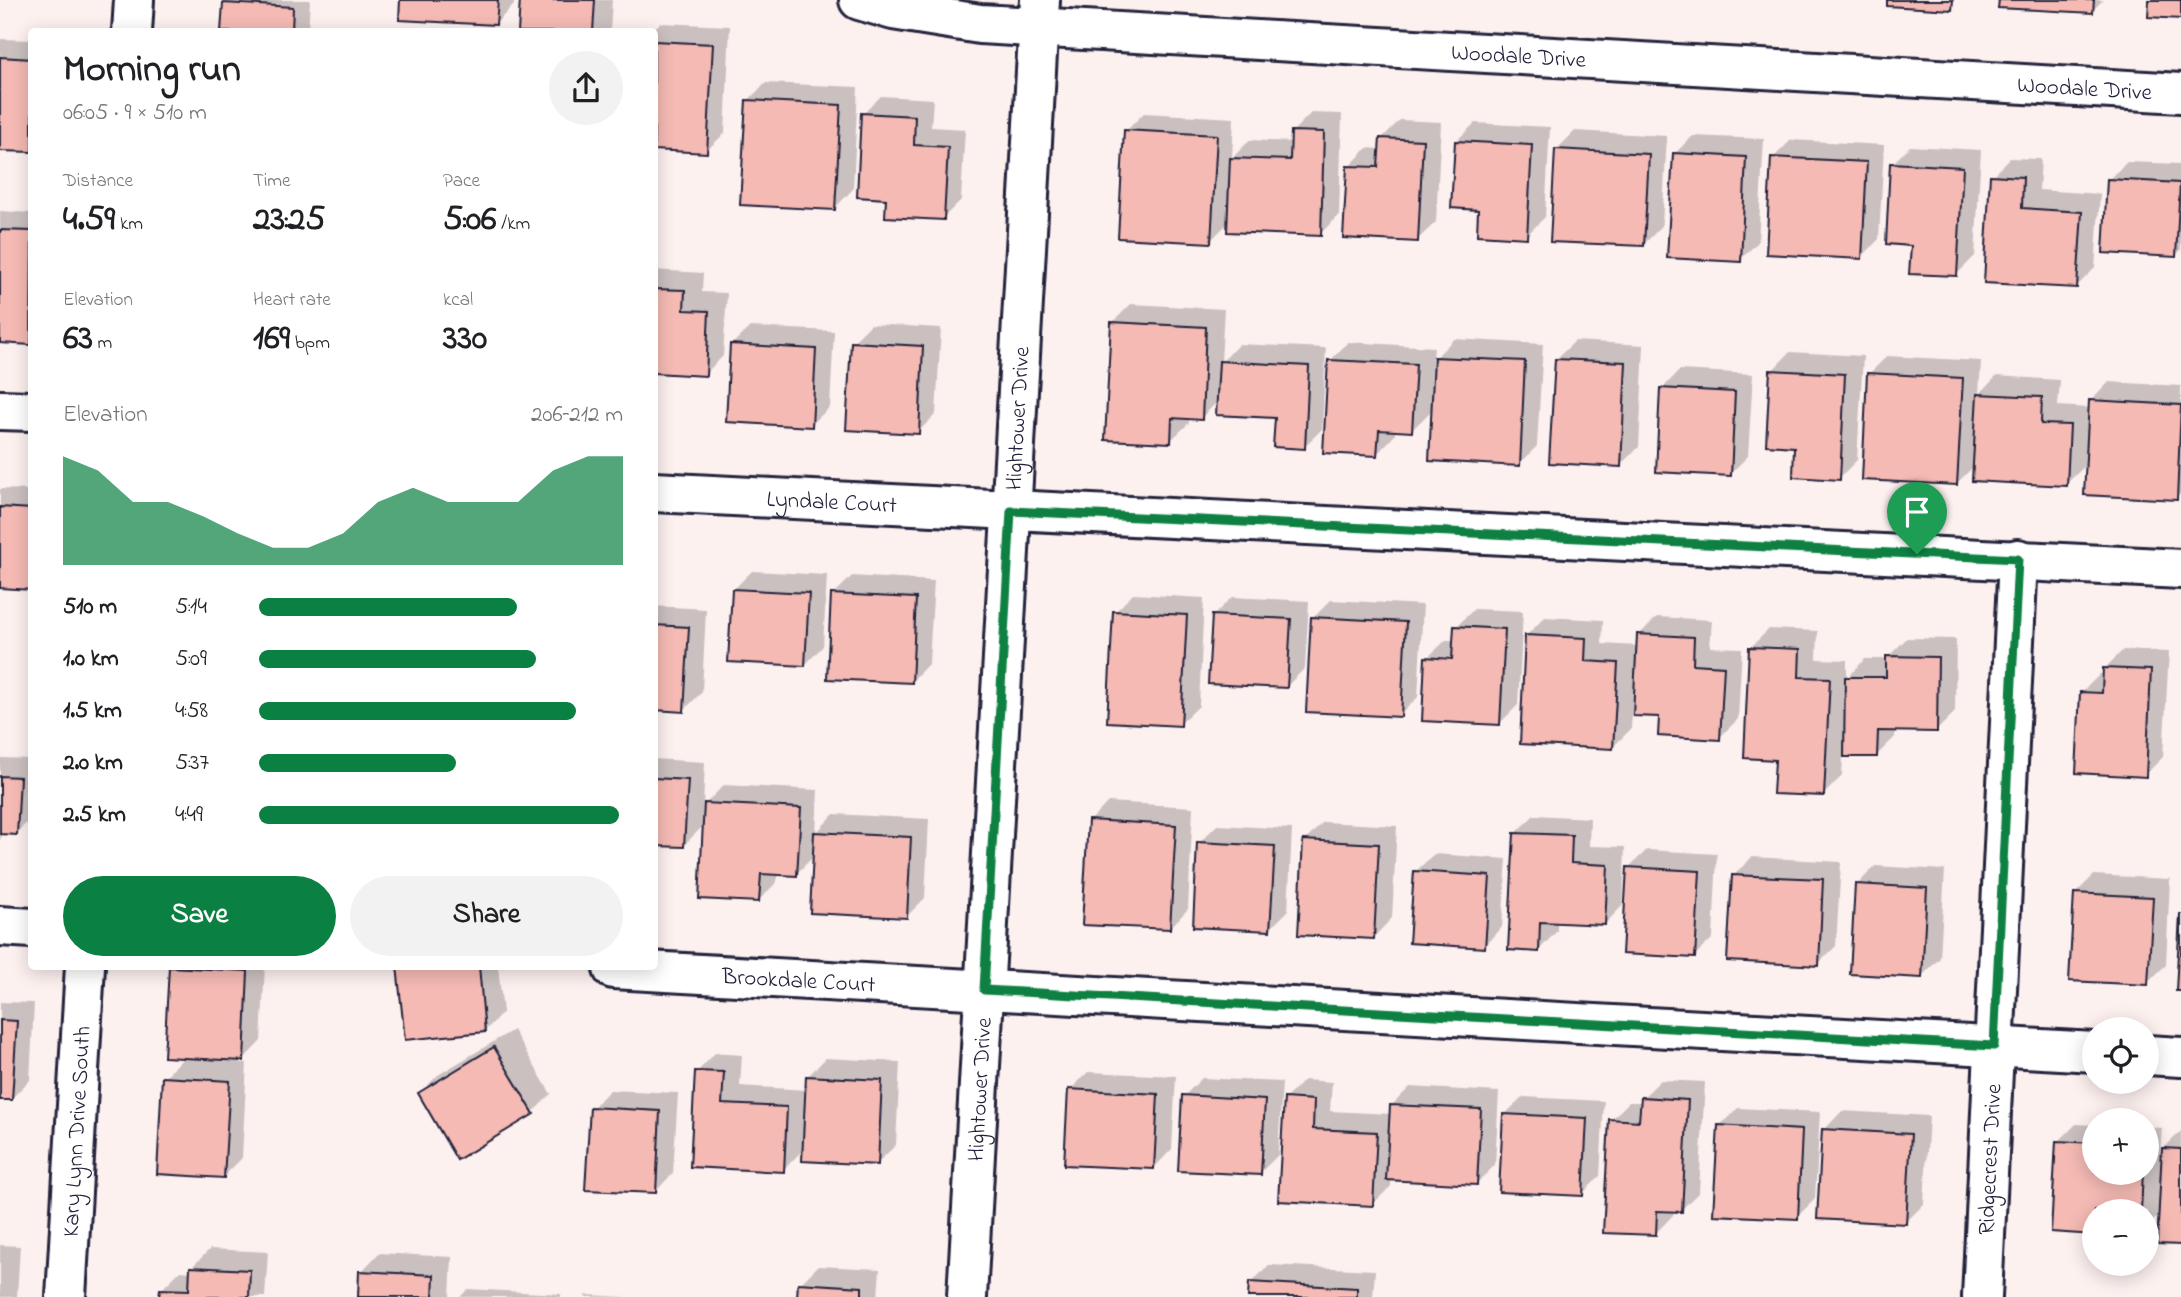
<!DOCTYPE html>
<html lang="en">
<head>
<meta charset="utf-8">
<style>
	:root { --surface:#fff; --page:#f2f2f2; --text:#202124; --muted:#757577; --accent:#0b8043 }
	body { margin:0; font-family:"Indie Flower",sans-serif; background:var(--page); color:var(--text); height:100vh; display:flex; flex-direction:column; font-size:26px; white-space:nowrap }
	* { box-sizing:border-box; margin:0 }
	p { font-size:23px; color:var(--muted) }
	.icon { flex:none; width:38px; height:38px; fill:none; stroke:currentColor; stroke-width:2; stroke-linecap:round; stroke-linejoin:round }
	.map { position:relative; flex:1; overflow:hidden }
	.drawer { position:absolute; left:28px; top:28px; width:630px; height:942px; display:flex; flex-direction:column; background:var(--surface); border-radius:7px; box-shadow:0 4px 18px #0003 }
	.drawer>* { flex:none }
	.fabs { position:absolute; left:2082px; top:1017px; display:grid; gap:14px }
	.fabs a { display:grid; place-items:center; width:77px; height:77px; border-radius:50%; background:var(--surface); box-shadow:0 4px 18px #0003; font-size:35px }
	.pin { position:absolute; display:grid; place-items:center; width:60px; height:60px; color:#fff; margin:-72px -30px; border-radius:50% 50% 50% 0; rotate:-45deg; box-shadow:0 0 7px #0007 }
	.pin .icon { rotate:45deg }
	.round { display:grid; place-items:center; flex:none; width:74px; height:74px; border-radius:37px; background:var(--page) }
	.headline { display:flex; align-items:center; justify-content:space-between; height:119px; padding:0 35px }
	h1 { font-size:38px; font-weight:700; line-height:52px }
	.metrics { display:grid; grid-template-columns:repeat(3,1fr); gap:10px; height:119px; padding:7px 35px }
	.metrics div { display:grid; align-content:center }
	.metrics b { font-size:35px; font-weight:700 }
	.metrics small { font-size:19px; font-weight:400 }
	.metrics p { font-size:19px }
	.chart { height:196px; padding:14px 35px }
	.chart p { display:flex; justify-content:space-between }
	.chart svg { width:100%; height:126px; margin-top:7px; fill:var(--accent); opacity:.7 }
	.cta { display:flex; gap:14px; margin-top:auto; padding:14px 35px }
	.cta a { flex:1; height:80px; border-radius:42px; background:var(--accent); color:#fff; font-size:28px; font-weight:700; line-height:80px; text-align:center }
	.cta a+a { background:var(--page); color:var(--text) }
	ul { padding:0 35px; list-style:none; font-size:23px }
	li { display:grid; grid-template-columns:112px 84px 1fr; align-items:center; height:52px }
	li i { height:18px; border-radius:9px; background:var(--accent) }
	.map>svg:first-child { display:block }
	.shadow { fill:#0003 }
	.building { fill:#f5bab4; stroke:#22223b; stroke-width:2 }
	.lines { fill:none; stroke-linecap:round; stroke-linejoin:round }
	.minor-casing { stroke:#22223b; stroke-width:44 }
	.major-casing { stroke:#22223b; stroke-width:44 }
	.minor { stroke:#fff; stroke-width:38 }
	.major { stroke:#fff; stroke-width:38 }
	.route-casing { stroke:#fff; stroke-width:14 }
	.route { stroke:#0b8043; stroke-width:9 }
	.labels { text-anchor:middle; stroke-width:7; stroke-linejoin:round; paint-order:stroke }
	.street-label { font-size:23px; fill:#22223b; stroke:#fff }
</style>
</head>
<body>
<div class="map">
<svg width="2181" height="1297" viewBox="0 0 2181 1297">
	<rect width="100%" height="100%" fill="#fdf1f0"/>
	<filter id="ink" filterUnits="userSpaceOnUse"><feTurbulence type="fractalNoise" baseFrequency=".0143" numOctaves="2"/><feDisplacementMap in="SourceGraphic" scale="14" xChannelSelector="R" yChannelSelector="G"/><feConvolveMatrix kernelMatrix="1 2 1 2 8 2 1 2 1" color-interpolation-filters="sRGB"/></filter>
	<g filter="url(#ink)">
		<!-- shadow -->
		<g class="shadow">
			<path d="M228,0H310L308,32H223L224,4Z"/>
			<path d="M402,0H514V5L496,23Z"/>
			<path d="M522,0H612L610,32H520Z"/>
			<path d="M2000,0H2103L2092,11Z"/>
			<path d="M660,23L730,26L725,133L706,151L654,148V32H651Z"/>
			<path d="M0,39L32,40V150L0,149Z"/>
			<path d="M766,83L858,87L853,189L835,208L747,101Z"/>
			<path d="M881,96L933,99L931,127L965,129L961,200L943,218L888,197L863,114Z"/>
			<path d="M1144,113L1234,118L1232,158L1250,140L1292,142V132L1311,113L1342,114L1339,215L1320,234L1229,222L1210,241L1126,131Z"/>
			<path d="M1400,120L1441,122L1436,222L1417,240L1349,167L1367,148L1381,149V139Z"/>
			<path d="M1475,123L1550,127L1545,217L1526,236L1480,208L1456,141Z"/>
			<path d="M1575,131L1667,136L1662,226L1643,245L1557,149Z"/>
			<path d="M1693,136L1764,139L1758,242L1740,260L1674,154Z"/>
			<path d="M1791,140L1884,145L1879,239L1861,258L1773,158Z"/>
			<path d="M1910,146L1981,150L1975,256L1957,274L1912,244L1892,164Z"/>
			<path d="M2010,158L2041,159L2039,190L2100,194L2095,268L2077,286L1992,176Z"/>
			<path d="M2127,162L2181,164V250L2176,255L2108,180Z"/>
			<path d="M0,211L32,213L30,343L0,341Z"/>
			<path d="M654,270L703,273L702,292L727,293L723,356L705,374L654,371Z"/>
			<path d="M1131,304L1224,309L1221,362L1239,344L1326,348L1322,429L1304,447L1277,416L1219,400L1201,418L1189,417V423L1170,441L1112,323Z"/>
			<path d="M871,324L941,328L936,414L918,432L852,343Z"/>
			<path d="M750,327L834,331L830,407L811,425L731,345Z"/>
			<path d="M1454,339L1543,344L1537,446L1519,464L1433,409L1412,430L1395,429V435L1377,454L1330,361L1348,342L1434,347L1433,360Z"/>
			<path d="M1575,341L1644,345L1639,447L1620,465L1556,359Z"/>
			<path d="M1790,352L1863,356L1857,460L1839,478L1772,371Z"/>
			<path d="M1887,356L1981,361L1979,394L1997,376L2060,380L2058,406L2091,408V401L2109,382L2181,386V493L2176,498L2088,463L2066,484L1975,465L1957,483L1869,374Z"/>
			<path d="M1680,370L1753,374L1748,456L1730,474L1662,389Z"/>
			<path d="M0,489L32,490V588L0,587Z"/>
			<path d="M752,571L827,575L823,646L805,665L734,589Z"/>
			<path d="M852,576L934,581L929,663L911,682L833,595Z"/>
			<path d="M1133,594L1204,598L1199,706L1180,724L1115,612Z"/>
			<path d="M1232,597L1309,601L1305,668L1287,686L1213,616Z"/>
			<path d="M1331,600L1423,605L1418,697L1400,715L1313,618Z"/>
			<path d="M654,606L706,609L702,692L684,710L654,708Z"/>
			<path d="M1474,609L1523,611L1518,705L1500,723L1427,658L1446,640H1455L1456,627Z"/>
			<path d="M1545,617L1603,620L1602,644L1638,646L1639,635L1657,617L1712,620L1710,647L1742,648L1738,719L1719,738L1661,715L1632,714L1631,729L1613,747L1527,635Z"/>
			<path d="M1769,629L1818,631L1817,659L1847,660V678L1865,659H1888V657L1907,638L1956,639L1955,712L1937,730H1895V737L1877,755H1843L1842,776L1824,794L1776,758L1750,648Z"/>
			<path d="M2123,650L2169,652L2163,757L2145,775L2081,693L2100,674H2105V668Z"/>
			<path d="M0,758L32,759V818L16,833L3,832L0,841Z"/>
			<path d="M654,759L705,762L703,806L724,785L818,790L816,833L834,814L929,819L925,898L907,916L815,855L796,874L777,873V882L759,900L705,824L684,845L654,844Z"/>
			<path d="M1108,802L1193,807L1188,909L1170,928L1090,821Z"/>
			<path d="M1534,815L1590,818L1589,846L1625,847L1623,905L1605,924L1557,921V931L1539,950L1515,834Z"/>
			<path d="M1323,822L1397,826L1392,918L1374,937L1305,841Z"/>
			<path d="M1217,825L1292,829L1288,911L1269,930L1199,843Z"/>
			<path d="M1647,850L1717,854L1713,938L1694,956L1628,868Z"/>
			<path d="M1434,854L1507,859L1502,927L1484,946L1415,872Z"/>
			<path d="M1752,857L1841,862L1836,946L1818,964L1734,875Z"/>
			<path d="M1875,866L1945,870L1940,958L1922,976L1857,885Z"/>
			<path d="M2094,875L2170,879L2166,965L2147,983L2076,893Z"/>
			<path d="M172,966H265L261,1041L240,1063H247L242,1158L224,1176L164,1078L185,1056L171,968Z"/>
			<path d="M399,966H498L503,1012L485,1031Z"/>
			<path d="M0,1002L34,1003L30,1080L12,1098H0Z"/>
			<path d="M513,1030L551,1094L533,1112L420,1093L438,1075Z"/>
			<path d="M715,1053L742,1055L740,1086L807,1090L808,1076L826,1058L900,1062L896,1145L877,1163L804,1149L783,1170L692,1165L697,1072Z"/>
			<path d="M1088,1072L1176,1076L1172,1149L1154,1168L1070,1090Z"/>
			<path d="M1202,1078L1282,1082L1278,1155L1260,1173L1184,1096Z"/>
			<path d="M1304,1080L1332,1082L1330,1111L1392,1114V1105L1410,1087L1499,1092L1495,1165L1477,1183L1391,1178V1186L1373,1204L1285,1099Z"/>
			<path d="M1661,1080L1705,1082L1699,1192L1681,1210H1674L1673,1215L1655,1234L1611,1120L1629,1102H1642V1098Z"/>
			<path d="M610,1090L678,1093L673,1173L655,1192L592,1108Z"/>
			<path d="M1523,1097L1604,1101L1600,1176L1582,1194L1504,1115Z"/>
			<path d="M1738,1108L1820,1112L1815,1199L1797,1217L1719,1126Z"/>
			<path d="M1842,1111L1929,1116L1924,1204L1906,1222L1824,1130Z"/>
			<path d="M2076,1124L2095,1125V1172H2147V1127L2162,1128L2160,1152L2181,1131V1243L2160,1214L2147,1227V1211H2095L2058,1142Z"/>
			<path d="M0,1245L20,1246L17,1297H0Z"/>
			<path d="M210,1249L268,1252L265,1297H161L162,1289L180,1271L192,1272V1267Z"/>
			<path d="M379,1253L452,1257L450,1297H360L361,1272Z"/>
			<path d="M1269,1265L1375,1270L1373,1297H1250L1251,1283Z"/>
			<path d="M818,1266L880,1269L878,1297H799L800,1284Z"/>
			<path d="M468,1289L561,1294V1297H460Z"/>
			<path d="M587,1295L629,1297H584Z"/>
		</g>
		<!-- building -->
		<g class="building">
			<path d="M400,0H498L496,25L399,20Z"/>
			<path d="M520,0H595L593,32H518Z"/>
			<path d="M1887,0H1953L1952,10L1887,6Z"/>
			<path d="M1999,0H2094L2093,13L1998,8Z"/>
			<path d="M2149,0H2181V19L2148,17Z"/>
			<path d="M223,3L293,7L292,32H221Z"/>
			<path d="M654,41L713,44L707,153L654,150Z"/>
			<path d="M0,57L32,59V152L0,151Z"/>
			<path d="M746,100L841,105L835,210L740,205Z"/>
			<path d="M861,113L915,116L914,145L948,147L944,220L885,217L886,199L857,197Z"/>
			<path d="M1124,130L1217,135L1211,243L1118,238Z"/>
			<path d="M1291,131L1324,132L1321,236L1227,232L1230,158L1290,160Z"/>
			<path d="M1380,138L1423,140L1418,242L1343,238L1347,166L1378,167Z"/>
			<path d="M1455,141L1532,145L1527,238L1477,235L1478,210L1451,208Z"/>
			<path d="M1555,149L1649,154L1644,246L1550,242Z"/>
			<path d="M1673,153L1746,157L1741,262L1667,258Z"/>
			<path d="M1771,157L1867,162L1862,259L1766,254Z"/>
			<path d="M1890,163L1963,167L1957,276L1909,274L1911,246L1886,244Z"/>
			<path d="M1990,175L2023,177L2022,208L2082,212L2077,288L1984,283Z"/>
			<path d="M2107,179L2180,183L2176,257L2103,253Z"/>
			<path d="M0,230L32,231L31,345L0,343Z"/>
			<path d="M654,289L685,290L684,310L709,311L706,376L654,373Z"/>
			<path d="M1111,322L1206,327L1202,420L1172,418L1171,443L1105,440Z"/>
			<path d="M851,342L923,346L919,434L846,430Z"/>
			<path d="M730,344L816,349L812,427L726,422Z"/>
			<path d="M1434,357L1525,361L1520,466L1429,461Z"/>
			<path d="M1555,359L1626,362L1621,467L1549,463Z"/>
			<path d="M1328,360L1416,364L1412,432L1379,430L1377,456L1323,453Z"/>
			<path d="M1219,361L1309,366L1305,449L1273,447L1275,418L1216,415Z"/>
			<path d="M1770,370L1845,374L1840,480L1793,477L1794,447L1766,445Z"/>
			<path d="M1867,373L1963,378L1957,485L1862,480Z"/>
			<path d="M1660,388L1735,392L1731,476L1656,472Z"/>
			<path d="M1977,394L2042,397L2041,424L2070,425L2067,486L1972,481Z"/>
			<path d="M2089,400L2181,405L2177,500L2084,495Z"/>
			<path d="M0,507L32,509V590L0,588Z"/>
			<path d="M732,589L809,593L805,666L728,662Z"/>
			<path d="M831,594L916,598L912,683L827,679Z"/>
			<path d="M1113,611L1187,615L1181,726L1107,722Z"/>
			<path d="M1212,615L1291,619L1287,688L1208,684Z"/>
			<path d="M1311,617L1406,622L1401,717L1306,712Z"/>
			<path d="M654,625L689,627L684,712L654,710Z"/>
			<path d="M1454,626L1505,629L1500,725L1422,721L1425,657L1452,659Z"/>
			<path d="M1637,634L1694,637L1693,664L1724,666L1720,740L1658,736L1659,717L1633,716Z"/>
			<path d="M1525,635L1586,638L1585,661L1618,663L1613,749L1520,744Z"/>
			<path d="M1749,647L1800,649L1799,677L1830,678L1824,796L1773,794L1775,760L1744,758Z"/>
			<path d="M1886,656L1938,657L1937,732L1878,731L1877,757H1844L1845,677H1886Z"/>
			<path d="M2103,668L2151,670L2146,777L2076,773L2080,692L2102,693Z"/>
			<path d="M0,776L20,777L17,835L0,834Z"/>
			<path d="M654,778L688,780L684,847L654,846Z"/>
			<path d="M704,803L801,808L797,876L761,874L759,902L699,899Z"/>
			<path d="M1088,820L1176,825L1170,929L1082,925Z"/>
			<path d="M814,832L911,837L907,918L810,913Z"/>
			<path d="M1514,833L1572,835L1571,863L1608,865L1605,925L1540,922L1539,952L1508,950Z"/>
			<path d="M1303,840L1379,844L1374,939L1298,935Z"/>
			<path d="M1197,842L1275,846L1270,931L1193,927Z"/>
			<path d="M1627,867L1700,871L1695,958L1622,954Z"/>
			<path d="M1414,871L1490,876L1485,948L1409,943Z"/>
			<path d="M1732,875L1823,879L1819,966L1727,961Z"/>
			<path d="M1855,884L1927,888L1922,978L1850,974Z"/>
			<path d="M2074,893L2153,897L2148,985L2069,981Z"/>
			<path d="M2180,914H2181V991H2176Z"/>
			<path d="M397,966H479L485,1032L405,1040Z"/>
			<path d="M169,967L248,971L244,1061L164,1057Z"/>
			<path d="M0,1020L17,1021L12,1100H0Z"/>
			<path d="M494,1047L534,1114L457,1160L418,1093Z"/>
			<path d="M695,1071L724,1072L722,1104L787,1107L784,1172L690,1167Z"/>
			<path d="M806,1076L882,1080L878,1165L802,1161Z"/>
			<path d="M162,1077L230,1081L224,1178L157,1174Z"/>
			<path d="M1068,1089L1158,1094L1154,1169L1064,1165Z"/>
			<path d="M1182,1095L1265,1100L1261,1175L1178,1171Z"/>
			<path d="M1641,1097L1688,1100L1682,1212L1657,1211L1656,1235L1603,1233L1609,1119L1639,1121Z"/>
			<path d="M1284,1098L1314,1100L1313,1129L1377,1132L1373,1206L1278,1201Z"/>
			<path d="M1390,1105L1481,1109L1477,1185L1386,1180Z"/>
			<path d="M590,1107L660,1111L656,1193L585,1190Z"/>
			<path d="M1503,1114L1587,1118L1583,1196L1499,1192Z"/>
			<path d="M1718,1125L1802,1130L1798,1219L1713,1215Z"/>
			<path d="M1822,1129L1911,1134L1906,1224L1817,1219Z"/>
			<path d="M2056,1141L2095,1143V1172H2143L2141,1211H2095V1235L2051,1232Z"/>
			<path d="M2162,1148L2181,1149V1245L2157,1244Z"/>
			<path d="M190,1267L250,1270L249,1297H159L160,1289L189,1290Z"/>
			<path d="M359,1271L434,1275L433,1297H358Z"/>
			<path d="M1249,1282L1357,1288V1297H1248Z"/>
			<path d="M798,1283L862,1287V1297H797Z"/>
		</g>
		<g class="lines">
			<!-- minor casing -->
			<g class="minor-casing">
				<g id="minor">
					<path id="s1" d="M859,0L893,10L980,24L2181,93"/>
					<path d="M132,32L134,0"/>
					<path d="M0,410L32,411"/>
					<path id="s2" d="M654,492L2181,569"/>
					<path d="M0,926L32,928"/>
					<path id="s3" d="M613,969L2095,1052"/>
					<path d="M2147,1055L2181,1057"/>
					<path id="s4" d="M66,1297L85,966"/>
					<path id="s5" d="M1982,1297L2018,559"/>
				</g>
			</g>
			<!-- major casing -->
			<g class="major-casing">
				<g id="major">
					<path id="s6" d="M967,1297L1040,0"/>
				</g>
			</g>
			<!-- minor -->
			<use href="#minor" class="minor"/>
			<!-- major -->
			<use href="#major" class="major"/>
		</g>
	</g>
	<g class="lines" filter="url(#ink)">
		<!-- route casing -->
		<g class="route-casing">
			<path id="route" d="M1011,511L2018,559L1994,1046L984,990Z"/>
		</g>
		<!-- route -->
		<use href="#route" class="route"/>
	</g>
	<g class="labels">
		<!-- street labels -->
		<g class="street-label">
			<text dy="8" stroke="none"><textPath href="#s1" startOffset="663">Woodale Drive</textPath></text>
			<text dy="8" stroke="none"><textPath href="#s1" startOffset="1230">Woodale Drive</textPath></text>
			<text dy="8" stroke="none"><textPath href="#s6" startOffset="880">Hightower Drive</textPath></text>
			<text dy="8" stroke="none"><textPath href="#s2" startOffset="178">Lyndale Court</textPath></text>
			<text dy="8" stroke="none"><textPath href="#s3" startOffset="186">Brookdale Court</textPath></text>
			<text dy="8" stroke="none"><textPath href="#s6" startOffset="208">Hightower Drive</textPath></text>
			<text dy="8" stroke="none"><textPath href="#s4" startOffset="166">Kary Lynn Drive South</textPath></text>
			<text dy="8" stroke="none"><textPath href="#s5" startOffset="138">Ridgecrest Drive</textPath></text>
		</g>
	</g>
</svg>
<div class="fabs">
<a><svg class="icon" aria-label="locate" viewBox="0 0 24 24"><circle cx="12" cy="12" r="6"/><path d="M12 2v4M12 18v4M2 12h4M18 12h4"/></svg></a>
<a>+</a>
<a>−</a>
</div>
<div class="pin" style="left:1917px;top:554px;background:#1e9e55"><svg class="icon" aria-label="arrive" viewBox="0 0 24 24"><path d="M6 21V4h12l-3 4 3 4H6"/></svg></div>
<section class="drawer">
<div class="headline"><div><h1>Morning run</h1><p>06:05 · 9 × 510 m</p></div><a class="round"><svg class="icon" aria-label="share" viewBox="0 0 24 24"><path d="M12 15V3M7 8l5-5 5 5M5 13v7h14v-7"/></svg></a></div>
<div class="metrics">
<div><p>Distance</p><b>4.59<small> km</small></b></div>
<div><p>Time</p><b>23:25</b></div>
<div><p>Pace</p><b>5:06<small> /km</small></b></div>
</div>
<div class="metrics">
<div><p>Elevation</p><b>63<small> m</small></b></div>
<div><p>Heart rate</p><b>169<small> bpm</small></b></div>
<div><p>kcal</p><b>330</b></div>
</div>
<div class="chart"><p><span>Elevation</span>206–212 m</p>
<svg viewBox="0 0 160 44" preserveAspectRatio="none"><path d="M0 44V6L10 11L20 22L30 22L40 27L50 33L60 38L70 38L80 33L90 22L100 17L110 22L120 22L130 22L140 11L150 6L160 6V44z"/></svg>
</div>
<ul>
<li><b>510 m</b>5:14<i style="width:71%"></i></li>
<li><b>1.0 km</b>5:09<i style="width:76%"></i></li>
<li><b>1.5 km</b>4:58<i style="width:87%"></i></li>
<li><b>2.0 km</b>5:37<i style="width:54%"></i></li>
<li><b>2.5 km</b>4:49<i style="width:99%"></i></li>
</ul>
<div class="cta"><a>Save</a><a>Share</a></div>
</section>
</div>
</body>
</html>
